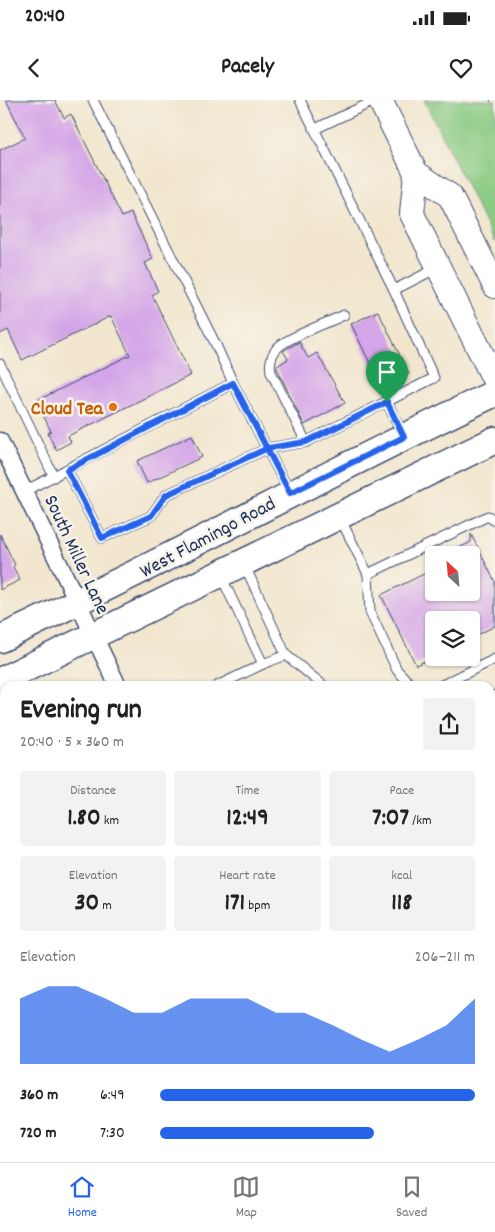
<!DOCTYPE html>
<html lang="en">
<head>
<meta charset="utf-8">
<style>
	:root { --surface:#fff; --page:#f2f2f2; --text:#222; --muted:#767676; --line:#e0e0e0; --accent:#2563eb }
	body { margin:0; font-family:Dekko,sans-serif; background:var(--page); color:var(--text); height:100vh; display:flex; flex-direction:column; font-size:19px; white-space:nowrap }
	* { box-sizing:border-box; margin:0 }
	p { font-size:16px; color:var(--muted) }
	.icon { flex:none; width:28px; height:28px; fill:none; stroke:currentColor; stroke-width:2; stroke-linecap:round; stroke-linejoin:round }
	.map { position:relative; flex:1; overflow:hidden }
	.drawer { position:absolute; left:0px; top:581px; width:495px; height:481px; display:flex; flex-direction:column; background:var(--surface); border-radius:15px 15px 0 0; box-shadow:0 1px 4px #0004 }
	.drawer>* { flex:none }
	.needle { width:32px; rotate:334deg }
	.buttons { position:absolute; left:425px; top:446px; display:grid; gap:10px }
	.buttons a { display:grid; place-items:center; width:55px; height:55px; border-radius:5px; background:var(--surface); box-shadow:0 1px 4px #0004; font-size:25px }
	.pin { position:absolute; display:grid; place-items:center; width:42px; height:42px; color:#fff; margin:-51px -21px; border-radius:50% 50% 50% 0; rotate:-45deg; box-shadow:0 0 5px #0007 }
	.pin .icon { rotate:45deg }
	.round { display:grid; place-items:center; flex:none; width:52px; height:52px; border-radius:5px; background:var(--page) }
	.summary { display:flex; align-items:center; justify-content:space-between; height:85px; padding:0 20px }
	h1 { font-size:28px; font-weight:700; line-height:38px }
	.stats { display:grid; grid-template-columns:repeat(3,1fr); gap:8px; height:85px; padding:5px 20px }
	.stats div { display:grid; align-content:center; border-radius:5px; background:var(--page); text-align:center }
	.stats b { font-size:25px; font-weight:700 }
	.stats small { font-size:14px; font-weight:400 }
	.stats p { font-size:14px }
	.chart { height:140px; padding:10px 20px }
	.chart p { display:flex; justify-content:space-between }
	.chart svg { width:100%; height:90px; margin-top:5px; fill:var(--accent); opacity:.7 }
	ul { padding:0 20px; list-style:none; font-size:16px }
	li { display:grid; grid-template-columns:80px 60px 1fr; align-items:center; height:38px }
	li i { height:12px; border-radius:6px; background:var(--accent) }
	.status { display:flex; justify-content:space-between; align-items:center; height:35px; padding:0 25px; background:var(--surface); direction:ltr }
	.status svg { height:14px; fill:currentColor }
	header { display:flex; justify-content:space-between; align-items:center; height:65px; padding:0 20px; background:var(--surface); font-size:22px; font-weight:700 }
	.menu { display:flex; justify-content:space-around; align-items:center; height:70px; border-top:1px solid var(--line); background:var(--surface); font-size:14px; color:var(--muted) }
	.menu a { display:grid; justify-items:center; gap:2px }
	.menu .current { color:var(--accent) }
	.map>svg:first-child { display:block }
	.green { fill:#8aca82; stroke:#527c70 }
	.building { fill:#d4a5e8 }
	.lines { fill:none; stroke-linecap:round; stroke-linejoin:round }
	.service-casing { stroke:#3b4a6f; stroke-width:11 }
	.minor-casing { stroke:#3b4a6f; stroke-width:19 }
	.secondary-casing { stroke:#3b4a6f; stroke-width:26 }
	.primary-casing { stroke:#3b4a6f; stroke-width:29 }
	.path { stroke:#3b4a6f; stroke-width:3; stroke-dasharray:1 4; stroke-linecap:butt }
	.service { stroke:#fff; stroke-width:9 }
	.minor { stroke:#fff; stroke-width:16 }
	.secondary { stroke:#fff; stroke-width:24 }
	.primary { stroke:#fff; stroke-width:26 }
	.route-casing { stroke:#fff; stroke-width:10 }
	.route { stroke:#2563eb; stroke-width:6 }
	.food-dot { fill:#e8710a; stroke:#f7f3e8; stroke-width:2 }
	.labels { text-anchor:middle; stroke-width:5; stroke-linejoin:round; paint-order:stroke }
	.food-label { font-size:20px; font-weight:bold; fill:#c56008; stroke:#f7f3e8; text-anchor:end }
	.street-label { font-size:20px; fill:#1b2f5e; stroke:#f7f3e8 }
</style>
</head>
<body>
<div class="status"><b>20:40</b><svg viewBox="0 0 49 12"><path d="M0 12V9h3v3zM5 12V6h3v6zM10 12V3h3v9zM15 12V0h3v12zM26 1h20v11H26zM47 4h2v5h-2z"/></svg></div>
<header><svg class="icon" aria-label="back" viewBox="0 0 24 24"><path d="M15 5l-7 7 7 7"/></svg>Pacely<svg class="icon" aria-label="heart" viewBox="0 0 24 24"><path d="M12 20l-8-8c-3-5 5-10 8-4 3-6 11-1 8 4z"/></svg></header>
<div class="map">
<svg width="495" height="1062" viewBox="0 0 495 1062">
	<rect width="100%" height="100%" fill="#f7f3e8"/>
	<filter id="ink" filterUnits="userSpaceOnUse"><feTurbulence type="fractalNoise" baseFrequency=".02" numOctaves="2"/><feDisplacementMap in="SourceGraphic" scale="10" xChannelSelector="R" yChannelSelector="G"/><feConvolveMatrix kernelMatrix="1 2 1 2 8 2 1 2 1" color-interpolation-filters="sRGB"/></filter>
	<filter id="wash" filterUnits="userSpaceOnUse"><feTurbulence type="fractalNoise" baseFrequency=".0096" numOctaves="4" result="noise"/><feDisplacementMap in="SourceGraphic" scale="20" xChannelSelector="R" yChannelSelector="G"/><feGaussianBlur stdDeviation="1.12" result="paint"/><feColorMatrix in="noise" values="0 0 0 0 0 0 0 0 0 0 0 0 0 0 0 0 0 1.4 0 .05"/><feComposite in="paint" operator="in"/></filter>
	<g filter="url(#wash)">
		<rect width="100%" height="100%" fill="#f2e6ce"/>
		<!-- green -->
		<path class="green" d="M424,0H495V143Z"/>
		<g id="blocks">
			<!-- building -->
			<g class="building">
				<path d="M6,0H55L64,18L71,14L122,117L131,113L153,159L145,163L158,191L152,195L191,275L68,336L71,342L56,350L48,333L51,331L36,301L130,255L111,216L22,260L8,230L0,234V50L25,38Z"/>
				<path d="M378,211L409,274L382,288L351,224Z"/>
				<path d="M299,242L308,258L317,253L345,303L304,325L277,268V266L288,259L283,251Z"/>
				<path d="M192,335L202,357L147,383L137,361Z"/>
				<path d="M0,434L15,465L13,467L20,480L0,490Z"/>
				<path d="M471,434L495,482V526L471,538V520H434V557L416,565L381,495L434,469V492H471V455H445L471,442Z"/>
			</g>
		</g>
	</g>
	<g filter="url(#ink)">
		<use href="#blocks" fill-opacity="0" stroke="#3b4a6f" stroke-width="1"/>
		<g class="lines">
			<!-- service casing -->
			<g class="service-casing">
				<g id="service">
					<path d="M93,0L216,245L233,283L290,393"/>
					<path d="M315,29L376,0"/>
					<path d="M394,190L437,168"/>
					<path d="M0,264L54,377"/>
					<path d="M387,302L403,335"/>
					<path d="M306,342L271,272C269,262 272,251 282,244C297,234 327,223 344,215"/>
					<path d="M67,370L102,438L151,416L166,395L268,348L306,342L434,278L394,190L300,0"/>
					<path d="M25,391L233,283"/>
					<path d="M340,418L368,474L488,416L495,421"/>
					<path d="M244,464L286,555L324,586"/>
					<path d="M368,474L370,512L397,570L412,586"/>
					<path d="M221,476L263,564"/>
					<path d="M217,586L263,564L286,555"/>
					<path d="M440,586L495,559"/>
					<path d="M490,597L495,595"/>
					<path d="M490,737L495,747"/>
					<path d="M490,966L495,968"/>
					<path d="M314,1058L316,1062"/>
					<path d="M467,1058L470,1062"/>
					<path d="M395,1062L402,1058"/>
				</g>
			</g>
			<!-- minor casing -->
			<g class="minor-casing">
				<g id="minor">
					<path d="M0,341L118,586"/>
					<path d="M0,752L5,750"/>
					<path d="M0,875L5,873"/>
					<path d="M0,995L5,993"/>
					<path d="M130,1062L140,1058"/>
				</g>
			</g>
			<!-- secondary casing -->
			<g class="secondary-casing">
				<g id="secondary">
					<path d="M380,0L416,73L450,96L495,186"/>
					<path d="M416,73L412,114L495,281"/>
				</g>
			</g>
			<!-- primary casing -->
			<g class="primary-casing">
				<g id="primary">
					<path d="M0,539C167,461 328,372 495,293"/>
					<path d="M0,581L495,340"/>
				</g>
			</g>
			<!-- path -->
			<g class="path">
				<path d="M490,0L495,1"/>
				<path d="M490,913L495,914"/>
				<path d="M490,1025L495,1024"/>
				<path d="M490,1041L495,1046"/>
				<path d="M290,1058L293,1062"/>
				<path d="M358,1062L367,1058"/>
			</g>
			<!-- service -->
			<use href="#service" class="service"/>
			<!-- minor -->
			<use href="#minor" class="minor"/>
			<!-- secondary -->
			<use href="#secondary" class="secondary"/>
			<!-- primary -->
			<use href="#primary" class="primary"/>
		</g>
	</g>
	<g class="lines" filter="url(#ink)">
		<!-- route casing -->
		<g class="route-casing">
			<path id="route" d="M387,302L306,342L268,348L166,395L151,416L102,438L67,370L233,283L290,393L404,337L387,302"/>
		</g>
		<!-- route -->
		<use href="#route" class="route"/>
	</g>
	<!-- markers -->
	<circle class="food-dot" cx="113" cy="307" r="5"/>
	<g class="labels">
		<!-- food labels -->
		<g class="food-label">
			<text x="103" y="314">Cloud Tea</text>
		</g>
		<!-- street labels -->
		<g class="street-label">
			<text transform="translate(207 436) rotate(-28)" y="7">West Flamingo Road</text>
			<text transform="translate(78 454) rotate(65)" y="7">South Miller Lane</text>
		</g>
	</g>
</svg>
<div class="buttons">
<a><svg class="needle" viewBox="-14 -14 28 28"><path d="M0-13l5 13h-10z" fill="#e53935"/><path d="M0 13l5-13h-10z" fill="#767676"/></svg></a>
<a><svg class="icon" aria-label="layers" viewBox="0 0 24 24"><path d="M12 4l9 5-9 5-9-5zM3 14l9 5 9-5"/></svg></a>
</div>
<div class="pin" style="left:387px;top:302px;background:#1e9e55"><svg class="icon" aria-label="arrive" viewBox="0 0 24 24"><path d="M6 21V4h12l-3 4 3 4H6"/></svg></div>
<section class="drawer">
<div class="summary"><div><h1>Evening run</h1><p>20:40 · 5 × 360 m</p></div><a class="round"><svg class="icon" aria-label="share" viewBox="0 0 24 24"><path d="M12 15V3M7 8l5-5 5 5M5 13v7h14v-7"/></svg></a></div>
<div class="stats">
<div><p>Distance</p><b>1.80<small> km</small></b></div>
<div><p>Time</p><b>12:49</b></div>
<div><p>Pace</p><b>7:07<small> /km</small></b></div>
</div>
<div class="stats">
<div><p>Elevation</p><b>30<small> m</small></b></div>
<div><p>Heart rate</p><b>171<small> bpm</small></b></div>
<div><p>kcal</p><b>118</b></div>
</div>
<div class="chart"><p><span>Elevation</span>206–211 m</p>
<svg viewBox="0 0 160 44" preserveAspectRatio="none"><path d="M0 44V12L10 6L20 6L30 12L40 19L50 19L60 12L70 12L80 12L90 19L100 19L110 25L120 32L130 38L140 32L150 25L160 12V44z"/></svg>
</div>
<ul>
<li><b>360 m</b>6:49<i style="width:100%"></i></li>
<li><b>720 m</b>7:30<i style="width:68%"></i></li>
</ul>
</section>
</div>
<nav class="menu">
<a class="current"><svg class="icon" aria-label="home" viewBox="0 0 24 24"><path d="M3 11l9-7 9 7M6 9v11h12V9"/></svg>Home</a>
<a><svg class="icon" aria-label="map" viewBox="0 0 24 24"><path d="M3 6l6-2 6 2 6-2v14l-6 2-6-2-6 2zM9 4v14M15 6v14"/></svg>Map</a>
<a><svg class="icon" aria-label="saved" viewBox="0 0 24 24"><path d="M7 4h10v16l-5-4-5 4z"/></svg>Saved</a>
</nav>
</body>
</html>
